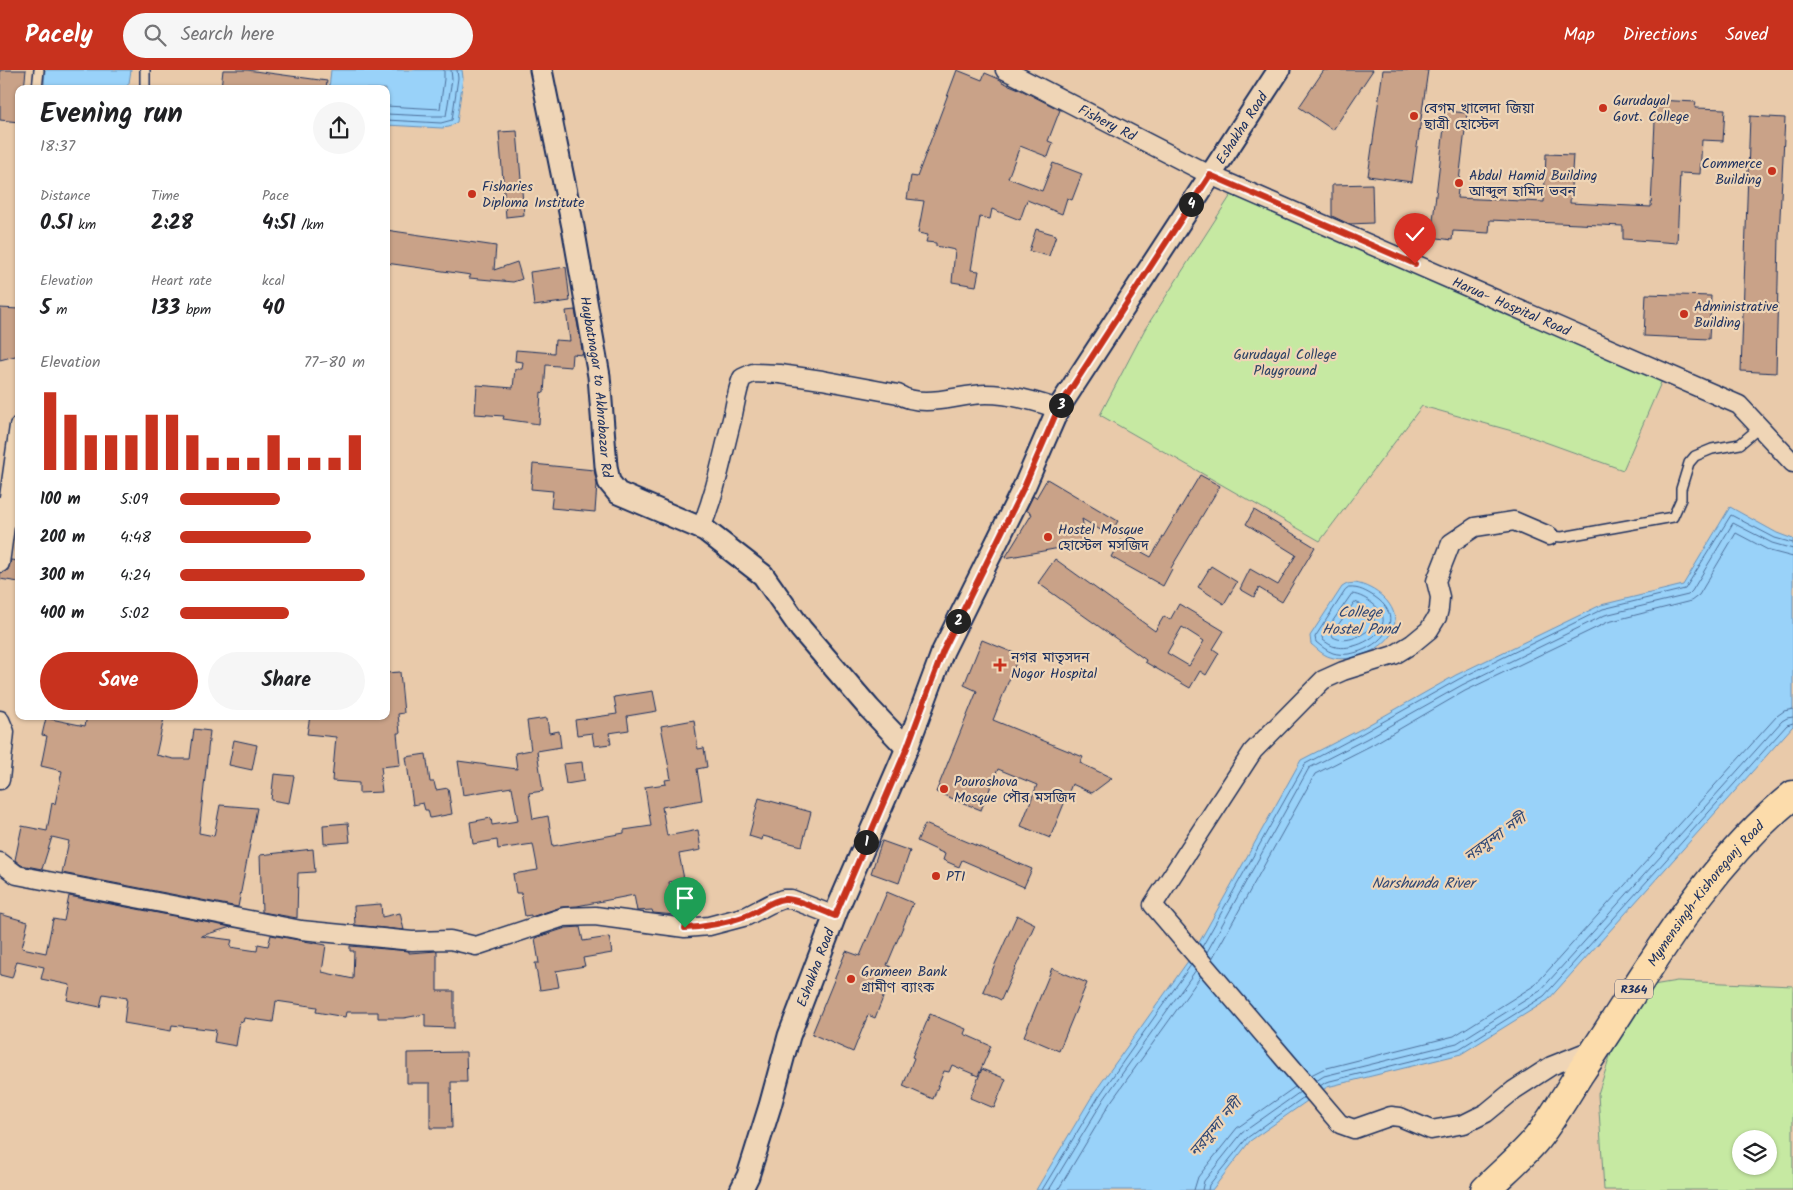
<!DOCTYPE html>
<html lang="en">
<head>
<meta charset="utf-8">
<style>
	:root { --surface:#fff; --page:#f6f6f6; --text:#202124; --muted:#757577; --accent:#c8321e }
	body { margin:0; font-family:Kalam,"Noto Sans Bengali",sans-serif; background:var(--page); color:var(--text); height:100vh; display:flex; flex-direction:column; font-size:19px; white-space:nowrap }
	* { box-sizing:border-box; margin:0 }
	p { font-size:16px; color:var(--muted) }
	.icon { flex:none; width:28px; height:28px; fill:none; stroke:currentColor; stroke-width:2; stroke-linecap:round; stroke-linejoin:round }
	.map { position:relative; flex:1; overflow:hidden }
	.details { position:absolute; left:15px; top:15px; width:375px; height:635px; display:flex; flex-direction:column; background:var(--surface); border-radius:10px; box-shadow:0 1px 4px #0004 }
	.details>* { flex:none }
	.tools { position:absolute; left:1732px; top:1060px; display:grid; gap:10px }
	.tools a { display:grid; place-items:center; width:45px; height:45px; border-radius:50%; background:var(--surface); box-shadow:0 1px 4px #0004; font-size:25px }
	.pin { position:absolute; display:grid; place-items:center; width:42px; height:42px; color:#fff; margin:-51px -21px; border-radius:50% 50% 50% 0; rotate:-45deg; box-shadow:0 0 5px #0007 }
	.pin .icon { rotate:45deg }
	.km { position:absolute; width:25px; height:25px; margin:-12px; border-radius:50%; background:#222; color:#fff; font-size:14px; line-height:25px; text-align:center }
	.round { display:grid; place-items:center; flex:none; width:52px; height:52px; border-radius:26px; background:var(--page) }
	.overview { display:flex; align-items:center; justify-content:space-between; height:85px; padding:0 25px }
	h1 { font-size:28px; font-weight:800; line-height:38px }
	.figures { display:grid; grid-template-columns:repeat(3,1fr); gap:8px; height:85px; padding:5px 25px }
	.figures div { display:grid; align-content:center }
	.figures b { font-size:21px; font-weight:800 }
	.figures small { font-size:14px; font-weight:400 }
	.figures p { font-size:14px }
	.chart { height:140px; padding:10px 25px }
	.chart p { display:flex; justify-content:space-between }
	.chart svg { width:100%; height:90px; margin-top:5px; stroke:var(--accent); stroke-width:6 }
	.cta { display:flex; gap:10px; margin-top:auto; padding:10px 25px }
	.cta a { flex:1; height:58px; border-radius:30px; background:var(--accent); color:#fff; font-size:20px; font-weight:800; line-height:58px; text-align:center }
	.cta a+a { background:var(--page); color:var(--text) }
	ul { padding:0 25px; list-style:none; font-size:16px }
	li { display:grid; grid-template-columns:80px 60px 1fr; align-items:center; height:38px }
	li i { height:12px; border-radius:6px; background:var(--accent) }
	header { display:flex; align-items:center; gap:30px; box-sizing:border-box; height:70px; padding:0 25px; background:var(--accent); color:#fff }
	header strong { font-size:24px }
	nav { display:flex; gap:28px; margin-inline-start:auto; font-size:18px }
	.search { width:350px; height:45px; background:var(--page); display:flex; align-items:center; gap:12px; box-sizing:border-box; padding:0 18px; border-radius:28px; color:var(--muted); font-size:19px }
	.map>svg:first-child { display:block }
	.green { fill:#c6e9a2; stroke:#708c80; fill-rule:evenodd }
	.water { fill:#99d2f9; stroke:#6791bb }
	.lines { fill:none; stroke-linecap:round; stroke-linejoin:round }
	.shore { stroke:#4d709c; stroke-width:1 }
	.building { fill:#c9a288; stroke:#1b2f5e; fill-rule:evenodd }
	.service-casing { stroke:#1b2f5e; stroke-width:12 }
	.minor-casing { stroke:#1b2f5e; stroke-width:21 }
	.tertiary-casing { stroke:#1b2f5e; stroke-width:25 }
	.primary-casing { stroke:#1b2f5e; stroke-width:31 }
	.service { stroke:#efd5b6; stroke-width:9 }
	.minor { stroke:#efd5b6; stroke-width:18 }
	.tertiary { stroke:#efd5b6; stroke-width:21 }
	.primary { stroke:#fcdcab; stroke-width:28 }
	.route-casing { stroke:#fff; stroke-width:10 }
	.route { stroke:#c8321e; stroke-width:6 }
	.poi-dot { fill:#c8321e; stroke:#efd5b6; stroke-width:2 }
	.labels { text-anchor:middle; stroke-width:4.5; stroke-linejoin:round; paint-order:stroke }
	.shield { fill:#efd5b6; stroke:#5b6178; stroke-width:1 }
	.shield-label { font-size:12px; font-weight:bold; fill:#1b2f5e }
	.poi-label { font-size:14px; fill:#1b2f5e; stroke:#efd5b6; text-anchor:start }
	.street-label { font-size:14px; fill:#1b2f5e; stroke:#efd5b6 }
	.park-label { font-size:14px; fill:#2c4265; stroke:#efd5b6 }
	.water-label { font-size:15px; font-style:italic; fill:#2e4775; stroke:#efd5b6 }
</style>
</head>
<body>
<header>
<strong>Pacely</strong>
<div class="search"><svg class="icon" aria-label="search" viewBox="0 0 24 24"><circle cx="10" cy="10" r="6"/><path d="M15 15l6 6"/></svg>Search here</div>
<nav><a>Map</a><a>Directions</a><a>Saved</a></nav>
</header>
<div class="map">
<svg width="1793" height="1120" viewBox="0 0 1793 1120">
	<rect width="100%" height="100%" fill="#e9caaa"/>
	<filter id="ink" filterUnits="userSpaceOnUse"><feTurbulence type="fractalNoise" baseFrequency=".02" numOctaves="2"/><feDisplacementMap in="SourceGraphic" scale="10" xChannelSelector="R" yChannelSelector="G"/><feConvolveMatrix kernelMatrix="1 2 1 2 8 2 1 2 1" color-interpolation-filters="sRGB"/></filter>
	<g filter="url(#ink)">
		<!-- green -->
		<g class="green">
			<path d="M1233,122L1663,308L1623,400L1523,364L1422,336L1320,471L1100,345L1145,259Z"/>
			<path d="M1677,911L1793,916V1120H1604L1598,1024L1618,961L1647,916ZM1741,1069H1769V1096H1741Z"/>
		</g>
		<!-- water -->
		<g class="water">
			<path d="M45,0H131L129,13L125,19H45L44,16Z"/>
			<path d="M331,0H462L463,8L457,52L449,57L442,58L386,55V19H329Z"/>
			<path d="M1730,437L1777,463L1793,469V656L1548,930L1461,984L1327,1017L1250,1071L1212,1120H1036L1094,1023L1191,887L1301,690L1361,659L1456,605L1601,535L1683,515Z"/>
			<path d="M1355,513C1374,516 1400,535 1394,557C1389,579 1350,594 1330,587C1323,585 1317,579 1311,574L1310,566L1342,517L1347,514Z"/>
		</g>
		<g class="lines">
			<!-- shore -->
			<g class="shore">
				<path d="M386,36L440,39L444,9V0"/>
				<path d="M386,44L429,46H446L452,9L451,0"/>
				<path d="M386,50L441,53L452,50L458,8L457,0"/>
				<path d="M1349,518C1359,517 1367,522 1375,527C1416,555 1362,592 1333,583C1327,581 1321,576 1316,572L1315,567L1345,521Z"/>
				<path d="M1352,524C1360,525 1367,529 1373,534C1403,556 1359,582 1336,577C1331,576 1327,573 1323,570L1322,567Z"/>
				<path d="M1355,532C1366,536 1375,542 1375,555C1365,564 1347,575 1333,567L1332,564Z"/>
				<path d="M1202,877L1305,694L1363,663L1459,609L1603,539L1685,519L1731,445L1775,468L1793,473"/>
				<path d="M1207,882L1309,698L1366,669L1462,615L1605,545L1688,525L1692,521L1733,453L1772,473L1793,479"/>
				<path d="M1212,889L1315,704L1370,676L1465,621L1608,552L1691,531L1699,525L1736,463L1770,481L1793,487"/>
				<path d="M1311,1005L1323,999L1454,966L1535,915L1777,646L1784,641L1793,639"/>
				<path d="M1316,1011L1324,1006L1457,973L1540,921L1782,651L1787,648L1793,647"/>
				<path d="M1320,1016L1326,1012L1459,979L1544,926L1787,655L1793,653"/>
				<path d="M1042,1120L1099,1026L1191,895"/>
				<path d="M1049,1120L1104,1029L1196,900"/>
				<path d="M1058,1120L1110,1033L1201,906"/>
				<path d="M1194,1120L1198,1107L1237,1058L1295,1017"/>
				<path d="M1202,1120L1204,1111L1242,1063L1300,1022"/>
				<path d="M1208,1120L1209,1115L1247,1068L1304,1027"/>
			</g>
		</g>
		<!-- building -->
		<g class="building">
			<path d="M0,0H26L24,19H19V52L0,50Z"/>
			<path d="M223,0H247L327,11L326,19L221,18Z"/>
			<path d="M957,0L982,10L985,3L999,9L1002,11V12L1019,19L1060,40L1048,71L1053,73L1048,87L1020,76L1008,108L1042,121L1053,93L1082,104L1072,130L1067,128L1062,144L1027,130L1020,150L992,139L990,149L980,147L971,200L979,201L976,216L952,212L955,180L936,176V173L926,172L928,165L918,163L924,131L907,129L911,106L917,107Z"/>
			<path d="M1324,0H1373L1333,60L1299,37Z"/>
			<path d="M1383,0H1428L1412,112L1368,106Z"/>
			<path d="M1656,30L1696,32L1695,38L1725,39L1723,71L1702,70L1700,104L1680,103L1677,173L1623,169V156L1490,150L1489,163L1453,161L1452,170L1431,167L1446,41L1467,43L1457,128L1544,132L1546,84L1573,85L1570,133L1651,137Z"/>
			<path d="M1750,46L1785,48L1779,166L1776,303L1741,301Z"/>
			<path d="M517,61L524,145L506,147L499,62Z"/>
			<path d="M1372,114L1373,153L1349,154L1332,146V115Z"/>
			<path d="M1036,159L1056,165L1049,186L1029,181Z"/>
			<path d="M386,160L496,176L494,200L517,192L522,209L513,212L469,208L471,205L386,193Z"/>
			<path d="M566,197L570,231L534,236L530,202Z"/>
			<path d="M1646,224L1711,226L1709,269L1644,266Z"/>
			<path d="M0,238L19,239V285L0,290Z"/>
			<path d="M575,240L583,285L572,284L571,297L546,295L544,323L541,322L539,354L503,349L504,346L475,344L477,315L513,318L515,299H522L523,292L515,291L516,280L554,283L555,270L570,271L566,241Z"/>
			<path d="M533,394L594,400L597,414L595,442L551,438L553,421L531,419Z"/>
			<path d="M1200,405L1220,416L1171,498L1172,499L1163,516L1111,487L1120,470L1151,487Z"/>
			<path d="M1047,409L1118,451L1109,465L1082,449L1087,473L1005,488L1032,444L1026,440L1033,426L1036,428Z"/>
			<path d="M1254,440L1315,477L1282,532L1259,518L1254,527L1240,519L1250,499L1278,515L1296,485L1246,454Z"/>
			<path d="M1055,489L1155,561L1164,546L1170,550L1179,534L1224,561L1213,579L1219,583L1206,605L1200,601L1190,618L1145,592L1146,590L1038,513ZM1182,557L1204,571L1189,596L1167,583Z"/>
			<path d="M11,490L19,491V512L0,509V503L8,500Z"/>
			<path d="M1211,496L1237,512L1224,534L1198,517Z"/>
			<path d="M982,570L1019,585L993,650L1083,687L1080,693L1112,708L1092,723L1072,714L1050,768L1021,756L1037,715L998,699L981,740L936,722L977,621L964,615Z"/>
			<path d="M400,602L404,643L398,644L400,663H397L400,695L381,697L382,704L380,705L382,722L359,723V713L332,711L336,667L307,664L310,646H386V603Z"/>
			<path d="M653,621L657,641L627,646L629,660L609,663L611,674L594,676L592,663L577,665L575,650L617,644L614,627Z"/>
			<path d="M87,646H154L164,648L156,685L174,689H190L194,659L210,661L199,763L214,766L220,735L257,738L238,837L62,803L69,771L52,767L42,799L21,795L15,790L22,756L47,761L52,733L55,734L62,701L41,696L47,666L42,665L46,648L85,656Z"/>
			<path d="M547,648L549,663L559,661L561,677L537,681L543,721L529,723L533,749L548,746L553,776L624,763V760L651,756L645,717L666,714L665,710L671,709L661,656L694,650L698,679L704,678L707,697L697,699L702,730L662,737L667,766L698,760L701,780L679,784L684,809L669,812L675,845L653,843L652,840L637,841L634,825L577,836L561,837L531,847V845L525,846L521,823H516L513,804L538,800L533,774L498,779L497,770L473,774L470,752L491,748L492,755L518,751L512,717L463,725L458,691L517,699L515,683L531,680L527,651Z"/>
			<path d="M234,670L257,675L252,700L229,695Z"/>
			<path d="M426,684L430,712H434L436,720L448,718L452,744L430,748L428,740H425L423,733L413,735L406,687Z"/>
			<path d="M582,692L584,711L566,714L563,694Z"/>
			<path d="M274,704L294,706L289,733L271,730Z"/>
			<path d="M759,728L811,742L802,776L763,766L762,770L749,766Z"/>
			<path d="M348,753L350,772L324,774L323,755Z"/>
			<path d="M925,754L1032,799L1024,817L962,790L959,797L943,790L945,784L917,771Z"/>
			<path d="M882,771L910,781L899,813L871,803Z"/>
			<path d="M313,779L315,802L298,803L297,848L262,842L260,785Z"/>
			<path d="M887,822L913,833L887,895L891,897L882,918L886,920L875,948L868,945L853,982L812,964L846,881L860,886Z"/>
			<path d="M69,826L231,857L201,866L232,870L230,877L257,881L258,874L268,876L271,865L326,875L322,902L353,909L354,881H350V876L409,881V883L437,881V921H454V958L425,957V944L404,948H378V942H346L345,947L316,942L317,937L276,931L273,952L244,948L243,952L240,951L236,976L214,972L216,960L172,955L171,961L124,953L127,928L103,924L100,937L67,930L70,915L41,909L44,897L17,891L12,908L0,905V844L28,852L22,878L46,883L53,849L64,851Z"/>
			<path d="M381,834L382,847L400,843L404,860L355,855L354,836Z"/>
			<path d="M1017,845L1035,854L1001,930L983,921Z"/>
			<path d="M580,857L583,871L609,867L612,883L583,888L585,896L556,901L559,917L540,920L535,893H539L535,868L566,858Z"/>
			<path d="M1052,898L1087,913L1059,981L1024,966Z"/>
			<path d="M930,944L966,959L964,964L991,976L978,1006L952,995L949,1002L944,1001L933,1029L903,1016L914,988L912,987Z"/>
			<path d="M466,982L467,1012H451L452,1058H430V1013H407V983Z"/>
			<path d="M982,999L1006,1009L994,1038L970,1028Z"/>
		</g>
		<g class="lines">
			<!-- service casing -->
			<g class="service-casing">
				<g id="service">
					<path d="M37,19L39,0"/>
					<path d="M145,19V0"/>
					<path d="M1549,466L1562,467L1673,447L1681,429V419L1689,393L1695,386L1712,379L1740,374L1760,357"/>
				</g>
			</g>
			<!-- minor casing -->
			<g class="minor-casing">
				<g id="minor">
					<path id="s1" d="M1005,0L1210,105L1739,335L1793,393"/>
					<path d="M0,436L8,434L19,356"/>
					<path d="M701,458C715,425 722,388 731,353C735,338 736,323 742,308L753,303L780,304L822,310L898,324C923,340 959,324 986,324C1011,324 1035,331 1058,339"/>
					<path d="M1549,466L1514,451L1475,457L1451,473L1436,511L1440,527L1439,539L1437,547L1429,560L1412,574L1394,585L1343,601L1323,610L1253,681L1153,835L1340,1054L1354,1059L1391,1046L1400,1047L1431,1060L1464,1054L1486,1043L1514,1020L1551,996L1596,978"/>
					<path d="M0,493L8,434"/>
					<path d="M0,650L5,662L0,710"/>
					<path d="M0,792L17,805L301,860L412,871L450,870L476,876L564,847L595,846L685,858L709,856L747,846L770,834L783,829H791L835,846"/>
				</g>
			</g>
			<!-- tertiary casing -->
			<g class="tertiary-casing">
				<g id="tertiary">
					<path id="s2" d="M541,0L573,157L599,306L606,396L609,412L618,423L705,460L763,505L801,559L869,638L907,678"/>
					<path id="s3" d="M741,1120L748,1106L770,1036L789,966L839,835L907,678L943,581L1025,415L1058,339L1279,0"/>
				</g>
			</g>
			<!-- primary casing -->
			<g class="primary-casing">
				<g id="primary">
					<path id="s4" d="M1485,1120C1501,1104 1519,1089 1534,1072C1550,1053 1566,1025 1580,1003C1646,906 1701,800 1793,725"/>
				</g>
			</g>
			<!-- service -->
			<use href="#service" class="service"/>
			<!-- minor -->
			<use href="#minor" class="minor"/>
			<!-- tertiary -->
			<use href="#tertiary" class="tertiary"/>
			<!-- primary -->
			<use href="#primary" class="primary"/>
		</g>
	</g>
	<g class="lines" filter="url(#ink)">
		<!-- route casing -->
		<g class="route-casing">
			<path id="route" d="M685,858C706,857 726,853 746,846C759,842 770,830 784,829C797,828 822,841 835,846L907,678L943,581L1025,415L1058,339L1210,105L1415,194"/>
		</g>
		<!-- route -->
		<use href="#route" class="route"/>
	</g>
	<!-- markers -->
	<g class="poi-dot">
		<circle cx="1603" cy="38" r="5"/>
		<circle cx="1414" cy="46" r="5"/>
		<circle cx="1772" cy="101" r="5"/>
		<circle cx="1459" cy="113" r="5"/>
		<circle cx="472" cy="124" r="5"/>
		<circle cx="1684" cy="244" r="5"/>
		<circle cx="1048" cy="467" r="5"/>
		<path d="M997.5 587.5h5v5h5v5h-5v5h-5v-5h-5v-5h5z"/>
		<circle cx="944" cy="719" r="5"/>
		<circle cx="936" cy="806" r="5"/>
		<circle cx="851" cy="909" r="5"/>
	</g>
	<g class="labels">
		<!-- shield labels -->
		<rect class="shield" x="1615" y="909.5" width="38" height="19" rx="4"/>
		<g class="shield-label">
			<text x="1634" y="923">R364</text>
		</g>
		<!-- poi labels -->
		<g class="poi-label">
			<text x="1613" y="35">Gurudayal<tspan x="1613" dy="16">Govt. College</tspan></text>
			<text x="1424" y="43">বেগম খালেদা জিয়া<tspan x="1424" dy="16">ছাত্রী হোস্টেল</tspan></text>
			<text x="1762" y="98" text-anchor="end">Commerce<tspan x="1762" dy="16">Building</tspan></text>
			<text x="1469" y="110">Abdul Hamid Building<tspan x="1469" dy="16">আব্দুল হামিদ ভবন</tspan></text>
			<text x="482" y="121">Fisharies<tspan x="482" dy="16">Diploma Institute</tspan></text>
			<text x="1694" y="241">Administrative<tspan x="1694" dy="16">Building</tspan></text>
			<text x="1058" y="464">Hostel Mosque<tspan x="1058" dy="16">হোস্টেল মসজিদ</tspan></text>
			<text x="1011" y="592">নগর মাতৃসদন<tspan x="1011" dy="16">Nogor Hospital</tspan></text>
			<text x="954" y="716">Pouroshova<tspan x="954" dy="16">Mosque পৌর মসজিদ</tspan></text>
			<text x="946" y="811">PTI</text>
			<text x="861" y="906">Grameen Bank<tspan x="861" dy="16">গ্রামীণ ব্যাংক</tspan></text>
		</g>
		<!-- street labels -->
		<g class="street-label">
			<text dy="5" stroke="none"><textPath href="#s1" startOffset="115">Fishery Rd</textPath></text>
			<text dy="5" stroke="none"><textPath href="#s3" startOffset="1180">Eshakha Road</textPath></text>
			<text dy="5" stroke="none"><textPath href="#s1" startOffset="559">Harua- Hospital Road</textPath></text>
			<text dy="5" stroke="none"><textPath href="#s2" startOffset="322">Haybatnagar to Akhrabazar Rd</textPath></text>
			<text dy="5" stroke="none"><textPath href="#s4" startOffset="371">Mymensingh-Kishoreganj Road</textPath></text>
			<text dy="5" stroke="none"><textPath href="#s3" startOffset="235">Eshakha Road</textPath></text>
		</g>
		<!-- park labels -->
		<g class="park-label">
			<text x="1285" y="289">Gurudayal College<tspan x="1285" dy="16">Playground</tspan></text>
		</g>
		<!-- water labels -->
		<g class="water-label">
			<text x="1360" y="547">College<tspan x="1360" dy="17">Hostel Pond</tspan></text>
			<text transform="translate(1495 767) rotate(-36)" y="5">নরসুন্দা নদী</text>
			<text x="1423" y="818">Narshunda River</text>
			<text transform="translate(1215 1057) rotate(-50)" y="5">নরসুন্দা নদী</text>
		</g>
	</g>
</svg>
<div class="tools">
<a><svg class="icon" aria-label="layers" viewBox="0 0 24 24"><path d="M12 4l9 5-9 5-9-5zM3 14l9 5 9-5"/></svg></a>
</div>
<div class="pin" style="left:685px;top:858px;background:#1e9e55"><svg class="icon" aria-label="arrive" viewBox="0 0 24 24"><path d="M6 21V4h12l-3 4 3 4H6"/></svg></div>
<div class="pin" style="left:1415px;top:194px;background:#d93025"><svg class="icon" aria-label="check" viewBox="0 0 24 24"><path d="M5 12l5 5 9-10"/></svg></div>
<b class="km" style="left:866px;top:772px">1</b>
<b class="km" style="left:958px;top:551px">2</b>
<b class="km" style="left:1061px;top:335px">3</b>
<b class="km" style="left:1191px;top:134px">4</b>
<section class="details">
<div class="overview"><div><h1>Evening run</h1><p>18:37</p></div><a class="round"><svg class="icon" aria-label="share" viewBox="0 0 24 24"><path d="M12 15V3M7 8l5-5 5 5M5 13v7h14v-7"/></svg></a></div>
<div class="figures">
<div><p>Distance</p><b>0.51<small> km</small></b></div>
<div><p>Time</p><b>2:28</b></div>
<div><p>Pace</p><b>4:51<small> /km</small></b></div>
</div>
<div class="figures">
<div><p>Elevation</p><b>5<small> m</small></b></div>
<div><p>Heart rate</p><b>133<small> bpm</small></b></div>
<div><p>kcal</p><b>40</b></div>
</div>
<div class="chart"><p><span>Elevation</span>77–80 m</p>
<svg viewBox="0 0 160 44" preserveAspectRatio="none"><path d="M5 44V6M15 44V17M25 44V27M35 44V27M45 44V27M55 44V17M65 44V17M75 44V27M85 44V38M95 44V38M105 44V38M115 44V27M125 44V38M135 44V38M145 44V38M155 44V27"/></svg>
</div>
<ul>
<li><b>100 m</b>5:09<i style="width:54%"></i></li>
<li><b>200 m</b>4:48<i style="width:71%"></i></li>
<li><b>300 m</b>4:24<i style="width:100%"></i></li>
<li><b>400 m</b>5:02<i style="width:59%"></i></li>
</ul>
<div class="cta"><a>Save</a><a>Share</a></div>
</section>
</div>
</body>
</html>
